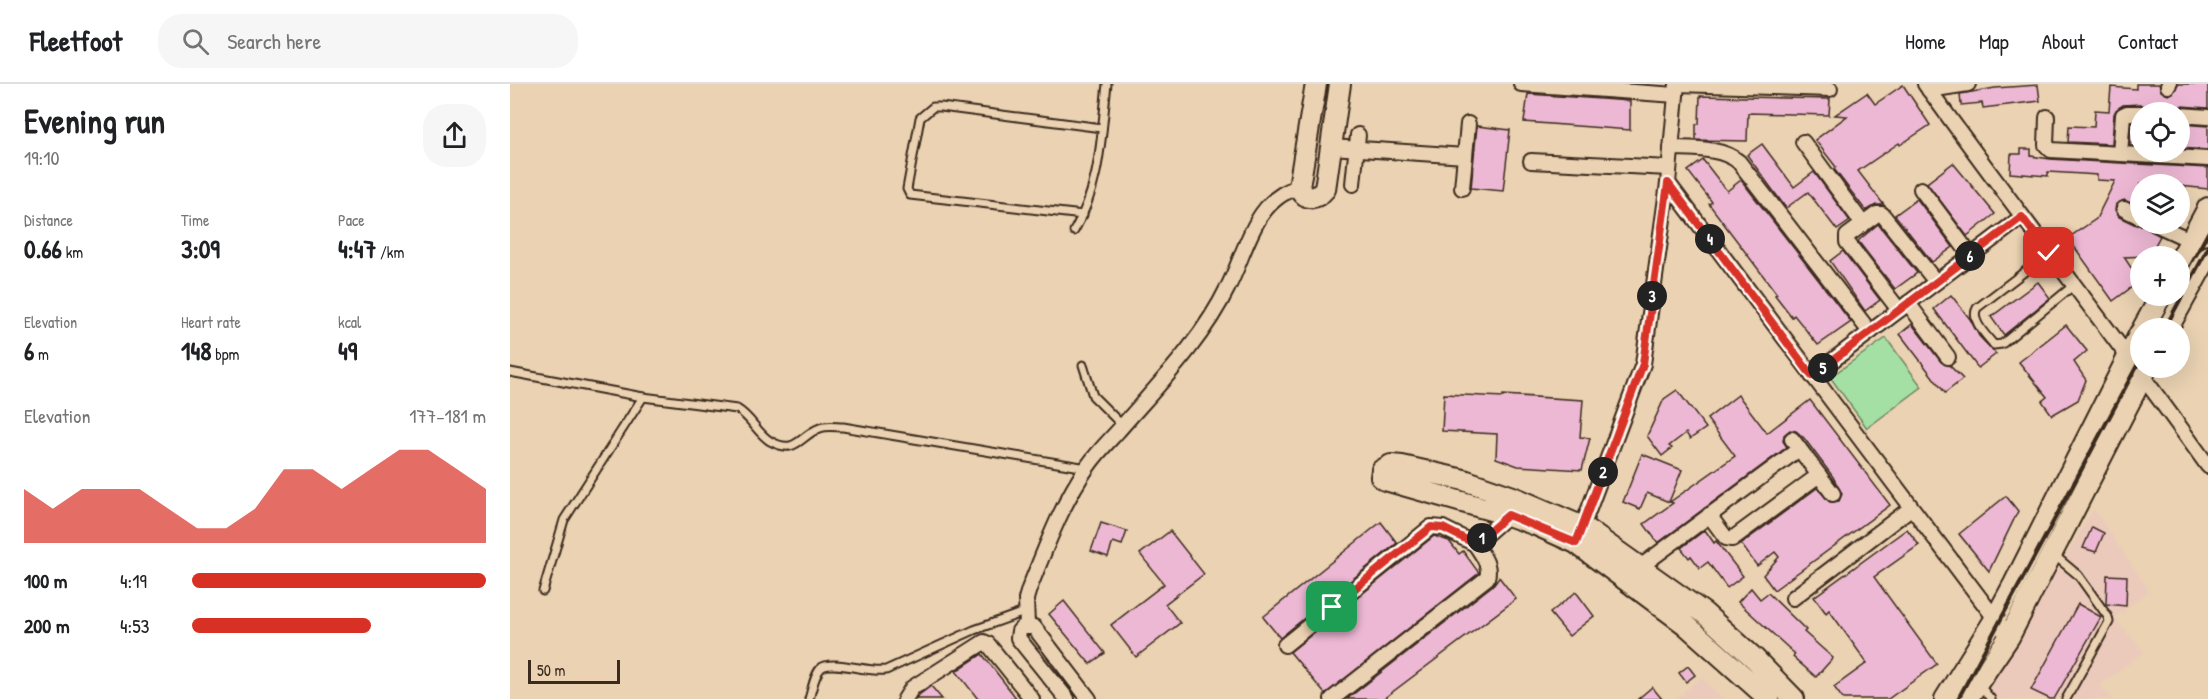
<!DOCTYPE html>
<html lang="en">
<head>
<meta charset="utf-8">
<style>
	:root { --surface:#fff; --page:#f6f6f6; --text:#202124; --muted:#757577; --line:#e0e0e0; --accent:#d93025 }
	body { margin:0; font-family:"Patrick Hand",sans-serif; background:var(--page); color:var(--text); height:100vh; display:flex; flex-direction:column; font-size:22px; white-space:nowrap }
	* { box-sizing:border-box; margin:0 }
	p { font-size:20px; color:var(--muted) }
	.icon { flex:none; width:33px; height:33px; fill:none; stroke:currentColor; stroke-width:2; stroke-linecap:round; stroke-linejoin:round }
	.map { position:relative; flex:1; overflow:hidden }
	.panel { display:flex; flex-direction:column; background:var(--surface); width:510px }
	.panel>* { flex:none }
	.controls { position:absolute; left:1620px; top:18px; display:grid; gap:12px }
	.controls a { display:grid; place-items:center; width:60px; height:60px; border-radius:50%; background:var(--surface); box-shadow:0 6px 24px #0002; font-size:30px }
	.scale { position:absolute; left:18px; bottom:15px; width:92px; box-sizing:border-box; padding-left:6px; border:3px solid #3b2a1e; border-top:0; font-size:16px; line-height:21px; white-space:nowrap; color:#3b2a1e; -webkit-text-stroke:4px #ead2b2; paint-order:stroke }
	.pin { position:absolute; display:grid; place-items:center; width:51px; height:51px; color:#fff; margin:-26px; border-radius:12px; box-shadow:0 3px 9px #0006 }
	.km { position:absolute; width:30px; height:30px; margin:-15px; border-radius:50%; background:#222; color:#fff; font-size:16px; line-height:30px; text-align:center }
	.round { display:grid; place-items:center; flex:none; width:63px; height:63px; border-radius:24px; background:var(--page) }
	.head { display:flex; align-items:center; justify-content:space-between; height:102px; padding:0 24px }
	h1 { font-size:33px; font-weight:700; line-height:45px }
	.metrics { display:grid; grid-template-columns:repeat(3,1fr); gap:9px; height:102px; padding:6px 24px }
	.metrics div { display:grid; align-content:center }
	.metrics b { font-size:26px; font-weight:700 }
	.metrics small { font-size:16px; font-weight:400 }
	.metrics p { font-size:16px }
	.chart { height:168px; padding:12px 24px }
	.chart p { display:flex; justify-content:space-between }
	.chart svg { width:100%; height:108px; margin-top:6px; fill:var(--accent); opacity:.7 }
	ul { padding:0 24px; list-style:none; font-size:20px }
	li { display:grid; grid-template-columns:96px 72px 1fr; align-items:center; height:45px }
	li i { height:15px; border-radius:8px; background:var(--accent) }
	header { display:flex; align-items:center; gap:36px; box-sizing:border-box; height:84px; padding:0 30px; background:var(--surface); border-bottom:2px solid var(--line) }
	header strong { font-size:28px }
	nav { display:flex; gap:33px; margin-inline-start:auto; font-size:21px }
	.search { width:420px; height:54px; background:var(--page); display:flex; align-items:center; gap:15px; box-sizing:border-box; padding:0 21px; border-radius:24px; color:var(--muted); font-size:22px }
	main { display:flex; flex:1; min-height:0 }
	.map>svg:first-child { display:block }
	.built { fill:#ebcabc }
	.green { fill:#a4dfa4; stroke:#708461; stroke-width:1.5 }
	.building { fill:#edb8d4; stroke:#3b2a1e; stroke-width:1.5 }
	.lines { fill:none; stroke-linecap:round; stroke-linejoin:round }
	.lane-casing { stroke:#3b2a1e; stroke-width:11 }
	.street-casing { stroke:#3b2a1e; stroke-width:18 }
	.secondary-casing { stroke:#3b2a1e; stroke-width:24 }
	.lane { stroke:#ead2b2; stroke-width:7 }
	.street { stroke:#ead2b2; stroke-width:14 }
	.secondary { stroke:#ead2b2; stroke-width:20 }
	.rail { stroke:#3b2a1e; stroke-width:4 }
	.route-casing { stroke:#fff; stroke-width:12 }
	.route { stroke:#d93025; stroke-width:8 }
</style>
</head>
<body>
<header>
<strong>Fleetfoot</strong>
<div class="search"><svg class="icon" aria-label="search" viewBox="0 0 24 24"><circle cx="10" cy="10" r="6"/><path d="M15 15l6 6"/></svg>Search here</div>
<nav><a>Home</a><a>Map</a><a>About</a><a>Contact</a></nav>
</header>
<main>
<section class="panel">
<div class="head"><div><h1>Evening run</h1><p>19:10</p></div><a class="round"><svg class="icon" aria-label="share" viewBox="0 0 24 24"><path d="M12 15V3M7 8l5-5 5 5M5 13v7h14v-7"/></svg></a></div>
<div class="metrics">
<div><p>Distance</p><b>0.66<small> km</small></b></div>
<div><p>Time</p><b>3:09</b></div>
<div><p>Pace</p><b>4:47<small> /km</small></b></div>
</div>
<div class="metrics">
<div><p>Elevation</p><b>6<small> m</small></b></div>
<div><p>Heart rate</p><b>148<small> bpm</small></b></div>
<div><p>kcal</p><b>49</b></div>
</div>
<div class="chart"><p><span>Elevation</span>177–181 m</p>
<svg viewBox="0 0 160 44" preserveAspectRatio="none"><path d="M0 44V22L10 30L20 22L30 22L40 22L50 30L60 38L70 38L80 30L90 14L100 14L110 22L120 14L130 6L140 6L150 14L160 22V44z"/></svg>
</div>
<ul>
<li><b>100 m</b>4:19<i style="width:100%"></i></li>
<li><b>200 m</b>4:53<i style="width:61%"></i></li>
</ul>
</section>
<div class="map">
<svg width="1698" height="615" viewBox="0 0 1698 615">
	<rect width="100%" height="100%" fill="#ead2b2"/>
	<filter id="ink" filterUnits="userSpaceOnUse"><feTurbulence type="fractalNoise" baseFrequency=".0167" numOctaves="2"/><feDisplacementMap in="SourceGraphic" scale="12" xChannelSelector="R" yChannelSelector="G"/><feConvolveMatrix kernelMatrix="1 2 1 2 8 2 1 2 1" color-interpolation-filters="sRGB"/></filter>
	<g filter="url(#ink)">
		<!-- built -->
		<g class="built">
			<path d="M1584,425L1639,507L1604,534L1634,568L1590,601L1601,615H1468Z"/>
			<path d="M1191,593L1212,615H1166Z"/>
		</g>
		<!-- green -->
		<path class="green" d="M1376,254L1412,303L1357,344L1320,293Z"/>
		<!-- building -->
		<g class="building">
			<path d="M1626,0H1649L1651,7L1658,11L1663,9L1668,0H1698V24L1671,22L1663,25L1637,24L1630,20L1613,21L1606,26L1604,30L1602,60L1558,58L1559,42L1584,43L1585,26L1599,27L1601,3L1626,5Z"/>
			<path d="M1393,1L1420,41L1390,61L1389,59L1348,87L1374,121H1366L1356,127L1324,85L1326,83L1305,56L1337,32L1325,31L1357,9L1365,20Z"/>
			<path d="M1528,1L1530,17L1473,24L1472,19L1451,21L1450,10L1485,4Z"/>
			<path d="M1018,10L1120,17V46L1014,38Z"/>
			<path d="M1190,12L1320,15L1319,31L1238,29L1237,57L1186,56V40H1189Z"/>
			<path d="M1621,38H1630V62H1620Z"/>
			<path d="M1670,40L1698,42V66L1670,64Z"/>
			<path d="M967,42L1000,46L993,107L961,104Z"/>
			<path d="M1252,60L1284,103L1304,88L1340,137L1327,146L1298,108L1276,124L1237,71Z"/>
			<path d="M1511,65H1521V72L1540,75L1698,84V105L1670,102V100H1630V123L1614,116L1606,120L1605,126L1609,133L1626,141H1633L1650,152L1639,172L1614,173L1630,197L1603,217L1558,154L1586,135L1605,97L1587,96V91L1573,90L1538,88V92L1500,89L1501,70H1511Z"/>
			<path d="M1193,76L1217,107L1231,96L1341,238L1308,261L1284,231L1282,233L1265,211L1267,210L1199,120L1202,118L1178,87Z"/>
			<path d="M1443,79L1485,130L1457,152L1417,99Z"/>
			<path d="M1407,115L1443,163L1422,178L1385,131Z"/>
			<path d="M1368,140L1407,189L1385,205L1348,157Z"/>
			<path d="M1333,167L1370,216L1355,227L1320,177Z"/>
			<path d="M1528,198L1540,214L1494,251L1481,233Z"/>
			<path d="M1441,211L1460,235L1469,252L1486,270L1468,284L1424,225Z"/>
			<path d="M1402,240L1431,278L1440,282L1453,295L1435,309L1390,250Z"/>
			<path d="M1556,241L1577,267L1564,278L1576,296L1568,316L1542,331L1532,317L1537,313L1509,278Z"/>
			<path d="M1167,306L1196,344L1180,355L1176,349L1159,362L1162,364L1152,372L1137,352L1154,315Z"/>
			<path d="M934,310L993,313V311L1073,316L1070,353L1080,354L1072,386L1008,382L986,374L987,350L932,347Z"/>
			<path d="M1228,311L1257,349L1300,316L1380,421L1264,506L1253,491L1269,473L1265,468L1247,482L1231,460L1307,404L1320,418L1329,417L1332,410L1323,393L1294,354L1286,347L1280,346L1274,351L1273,357L1277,363L1148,459L1134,440L1163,419L1160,418L1225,372L1197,335Z"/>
			<path d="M1132,370L1172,386L1159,418L1137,409L1130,425L1113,418Z"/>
			<path d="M1496,412L1508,427L1479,487L1449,450Z"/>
			<path d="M871,438L887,459L770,554L753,533Z"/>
			<path d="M591,439L617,447L612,461L603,458L598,473L581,467Z"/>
			<path d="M1582,443L1594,449L1586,468L1573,464Z"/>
			<path d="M1397,445L1409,461L1364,493L1427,580L1378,615H1333L1324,603L1357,579L1319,526L1316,529L1304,513Z"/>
			<path d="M1195,446L1204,459L1206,457L1233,492L1217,504L1198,478L1190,484L1181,472L1179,474L1171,464Z"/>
			<path d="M660,447L694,490L655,520L670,539L626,573L601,541L654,500L630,470Z"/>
			<path d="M924,452L939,457L949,470L953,467L969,489L815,610L780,568Z"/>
			<path d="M1597,491L1617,492L1616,522L1596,520Z"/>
			<path d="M989,493L1006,515L873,615H837L983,501Z"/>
			<path d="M1241,504L1250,515L1258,509L1296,546L1294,548L1323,574L1306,593L1283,573L1285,570L1228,518Z"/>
			<path d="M1066,508L1084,532L1059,552L1040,529Z"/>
			<path d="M554,517L595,569L580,580L539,530Z"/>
			<path d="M1568,520L1591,533L1544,615H1540L1521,606Z"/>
			<path d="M472,570L507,615H468L446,587Z"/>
			<path d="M1178,582L1185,591L1176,598L1169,589Z"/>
			<path d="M421,602L432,615H406L409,611Z"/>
			<path d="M1142,603L1152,615H1128Z"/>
		</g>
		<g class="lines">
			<!-- lane casing -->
			<g class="lane-casing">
				<g id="lane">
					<path d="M573,131L400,111L397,105L410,34L423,23H431L592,44"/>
					<path d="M564,147C591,101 591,52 597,0"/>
					<path d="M1539,169L1467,224C1460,236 1476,251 1484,261L1492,260L1564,201"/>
					<path d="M573,281L583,312L613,342"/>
					<path d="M0,288L133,313L227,325C241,333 247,349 260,357C287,372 290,351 310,344C317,341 326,343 333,343L577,384"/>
					<path d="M1544,471L1568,491L1598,533L1599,538L1556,615"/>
					<path d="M33,507L54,436L133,313"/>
					<path d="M1469,601L1481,615"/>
					<path d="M299,615C302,606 304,591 311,584C320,575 360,589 376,586L464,546L517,527"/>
				</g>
			</g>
			<!-- street casing -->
			<g class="street-casing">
				<g id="street">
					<path d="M1011,0L1166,11"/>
					<path d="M1167,0L1320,5"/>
					<path d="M1415,0C1507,129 1606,253 1698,382"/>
					<path d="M1658,2L1659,0"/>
					<path d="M1419,6L1458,0"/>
					<path d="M1670,31L1698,33"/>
					<path d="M1537,33L1536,61L1541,66L1698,75"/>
					<path d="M1293,58L1353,140"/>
					<path d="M821,63L955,72"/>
					<path d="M1161,64C1182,65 1212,63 1229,78L1360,248"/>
					<path d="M1610,70L1613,31L1617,29H1630"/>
					<path d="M1021,77L1159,84"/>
					<path d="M1158,99L1499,553"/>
					<path d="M843,100L848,51"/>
					<path d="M952,104L958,40"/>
					<path d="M1411,105L1461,172"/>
					<path d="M1614,125L1630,133"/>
					<path d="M1645,140L1680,156"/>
					<path d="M1398,219L1438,273"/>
					<path d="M1389,226L1337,158V152L1367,130H1372L1426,198"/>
					<path d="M1302,292L1512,133"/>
					<path d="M1282,355L1323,410"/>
					<path d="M1199,431L1216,454L1222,455L1309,391"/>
					<path d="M1070,449L1133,280L1158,99L1167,0"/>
					<path d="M1130,483L1289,365"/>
					<path d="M1283,514L1401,424"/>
					<path d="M517,542L516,515L519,505C536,463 552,419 578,382C587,369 598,358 608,347C647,302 692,257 718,203C737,166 744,115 789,103"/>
					<path d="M775,561L921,443L933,444L965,460L998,431L1000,425"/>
					<path d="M395,615L402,604L474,558L478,560L522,615"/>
					<path d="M557,615L508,554L509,547L513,543H524L579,615"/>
					<path d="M822,615L977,494C981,481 972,471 965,460"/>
				</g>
			</g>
			<!-- secondary casing -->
			<g class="secondary-casing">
				<g id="secondary">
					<path d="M806,0L789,103C796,117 806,116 815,105L830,0"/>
					<path d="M1670,176L1698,124"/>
					<path d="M1633,244L1651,212"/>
					<path d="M1658,244L1698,172"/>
					<path d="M1259,615L1175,540L1066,459L1026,441L998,431L875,396L871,393L872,386L881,381L892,382L954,396L1003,413L1073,443L1194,529L1245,575L1284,615"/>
					<path d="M1435,615L1485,535L1504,500L1630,249"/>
					<path d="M1457,615L1499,553L1637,284"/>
				</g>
			</g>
			<!-- lane -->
			<use href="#lane" class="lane"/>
			<!-- street -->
			<use href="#street" class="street"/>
			<!-- secondary -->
			<use href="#secondary" class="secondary"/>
			<!-- rail -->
			<g class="rail">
				<path d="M1686,171L1698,149"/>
				<path d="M1655,244L1698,164"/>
				<path d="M1448,615L1630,276"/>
			</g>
		</g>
	</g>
	<g class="lines" filter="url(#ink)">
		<!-- route casing -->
		<g class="route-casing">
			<path id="route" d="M822,523L921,443L933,444L965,460L998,431L1066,459L1133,280L1158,99L1302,292L1512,133L1539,169"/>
		</g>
		<!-- route -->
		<use href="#route" class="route"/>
	</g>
</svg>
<div class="controls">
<a><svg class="icon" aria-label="locate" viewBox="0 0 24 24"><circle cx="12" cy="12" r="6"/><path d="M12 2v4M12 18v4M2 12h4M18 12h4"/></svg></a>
<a><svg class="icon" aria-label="layers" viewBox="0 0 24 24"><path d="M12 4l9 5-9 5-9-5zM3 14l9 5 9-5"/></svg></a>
<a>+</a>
<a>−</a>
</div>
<div class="scale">50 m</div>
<div class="pin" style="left:822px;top:523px;background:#1e9e55"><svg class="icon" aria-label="arrive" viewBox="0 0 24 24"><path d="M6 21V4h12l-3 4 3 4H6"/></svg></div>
<div class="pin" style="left:1539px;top:169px;background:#d93025"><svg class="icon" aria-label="check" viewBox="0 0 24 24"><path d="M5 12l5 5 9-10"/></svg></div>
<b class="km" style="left:972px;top:454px">1</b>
<b class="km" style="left:1093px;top:388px">2</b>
<b class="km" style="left:1142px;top:212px">3</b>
<b class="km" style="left:1200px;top:155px">4</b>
<b class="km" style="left:1313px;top:284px">5</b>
<b class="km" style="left:1460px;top:172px">6</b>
</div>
</main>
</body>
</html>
